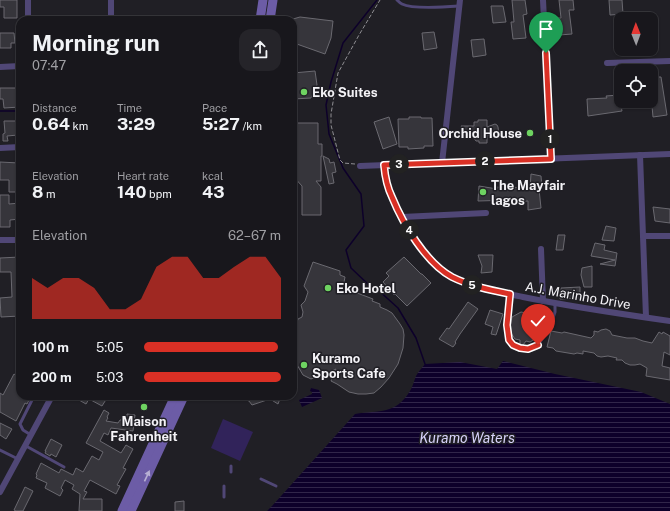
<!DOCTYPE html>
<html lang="en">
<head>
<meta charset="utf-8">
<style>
	:root { --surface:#18171c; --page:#252429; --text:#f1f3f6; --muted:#9f9fa3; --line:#36363b; --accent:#d93025 }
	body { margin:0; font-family:"Public Sans",sans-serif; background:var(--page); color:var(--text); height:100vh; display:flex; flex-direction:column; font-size:15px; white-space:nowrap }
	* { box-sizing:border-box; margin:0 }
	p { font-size:13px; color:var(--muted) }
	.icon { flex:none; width:22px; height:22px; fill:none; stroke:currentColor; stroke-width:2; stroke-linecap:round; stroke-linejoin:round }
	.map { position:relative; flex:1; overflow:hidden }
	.sheet { position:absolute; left:16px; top:16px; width:281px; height:384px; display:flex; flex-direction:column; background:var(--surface); border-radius:12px; box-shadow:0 1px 3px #0004,0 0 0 1px var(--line) }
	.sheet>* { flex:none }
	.needle { width:26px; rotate:359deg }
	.buttons { position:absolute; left:614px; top:12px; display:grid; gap:8px }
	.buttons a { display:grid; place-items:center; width:44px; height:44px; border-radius:8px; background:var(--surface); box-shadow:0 1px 3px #0004,0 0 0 1px var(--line); font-size:20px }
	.pin { position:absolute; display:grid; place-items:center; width:34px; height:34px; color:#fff; margin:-41px -17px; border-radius:50% 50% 50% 0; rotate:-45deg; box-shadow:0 0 4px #0007 }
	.pin .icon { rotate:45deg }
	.km { position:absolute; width:20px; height:20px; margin:-10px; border-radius:50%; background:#222; color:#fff; font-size:11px; line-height:20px; text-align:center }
	.round { display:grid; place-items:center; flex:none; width:42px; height:42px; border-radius:12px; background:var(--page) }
	.head { display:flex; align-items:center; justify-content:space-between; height:68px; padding:0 16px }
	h1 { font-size:22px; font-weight:700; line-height:30px }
	.metrics { display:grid; grid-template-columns:repeat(3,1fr); gap:6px; height:68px; padding:4px 16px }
	.metrics div { display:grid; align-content:center }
	.metrics b { font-size:17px; font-weight:700 }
	.metrics small { font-size:11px; font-weight:400 }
	.metrics p { font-size:11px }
	.chart { height:112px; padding:8px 16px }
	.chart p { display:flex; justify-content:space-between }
	.chart svg { width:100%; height:72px; margin-top:4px; fill:var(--accent); opacity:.7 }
	ul { padding:0 16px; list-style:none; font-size:13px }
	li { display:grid; grid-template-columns:64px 48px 1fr; align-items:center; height:30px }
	li i { height:10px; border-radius:5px; background:var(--accent) }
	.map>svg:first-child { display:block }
	.garden { fill:#31235a }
	.water { fill:url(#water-rules) }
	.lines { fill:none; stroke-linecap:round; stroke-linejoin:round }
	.stream { stroke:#0d002a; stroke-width:1.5 }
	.building { fill:#36353b; stroke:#6a6970 }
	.path { stroke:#8f8e93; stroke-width:1; stroke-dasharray:4 2; stroke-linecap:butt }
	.lane { stroke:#504776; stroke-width:3 }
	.street { stroke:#504776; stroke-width:6 }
	.secondary { stroke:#6c5ca6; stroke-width:9 }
	.oneway { fill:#b7afd3 }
	.route-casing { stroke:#fff; stroke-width:8 }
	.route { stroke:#d93025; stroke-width:5 }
	.poi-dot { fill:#6ed361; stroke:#201f25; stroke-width:1.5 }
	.labels { text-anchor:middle; stroke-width:3; stroke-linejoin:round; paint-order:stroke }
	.poi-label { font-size:13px; font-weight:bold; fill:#f4f3f7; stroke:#201f25; text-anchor:start }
	.street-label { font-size:13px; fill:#f4f3f7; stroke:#201f25 }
	.water-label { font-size:14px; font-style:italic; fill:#d7d2fa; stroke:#201f25 }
</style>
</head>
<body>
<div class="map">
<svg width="670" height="511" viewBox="0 0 670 511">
	<defs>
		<pattern id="water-rules" width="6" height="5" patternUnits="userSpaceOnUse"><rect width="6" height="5" fill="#0d002a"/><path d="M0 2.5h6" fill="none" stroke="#31264a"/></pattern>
	</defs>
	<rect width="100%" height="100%" fill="#201f25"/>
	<!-- garden -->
	<path class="garden" d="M223,419L253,432L240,461L211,448Z"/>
	<!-- water -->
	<g class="water">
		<path d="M503,361L555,374L641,392L670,404V511H267L272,506L355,414C380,410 395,415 410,391C413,386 414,381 416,376C418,372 422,368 425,364L460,362L497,369Z"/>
		<path d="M311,388L319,390L322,398L302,407L299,400L312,394V392L310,391Z"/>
	</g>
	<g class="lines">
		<!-- stream -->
		<g class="stream">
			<path d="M377,0L343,43L331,82L326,105L329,134L343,168L361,194L364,226L346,250L351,268L370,286L377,289L398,308L416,338L425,364"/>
			<path d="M0,111H20"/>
		</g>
	</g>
	<!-- building -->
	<g class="building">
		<path d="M0,0H17V18H4V7H0Z"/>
		<path d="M512,0H525L527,14L523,15L526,38L513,39L511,22H514Z"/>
		<path d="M559,0H573L574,10H569L572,34L559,35L557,18H561Z"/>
		<path d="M609,0H622L623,14L610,15Z"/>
		<path d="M491,6H503L506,22L493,23Z"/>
		<path d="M300,17L333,21L331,38L325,54L294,43L293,19Z"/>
		<path d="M434,32L437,48L424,50L422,33Z"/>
		<path d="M0,33H14L15,43H11V48H0Z"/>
		<path d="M484,39L486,55L473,57L471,40Z"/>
		<path d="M315,71L317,85L311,98L293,99V73Z"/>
		<path d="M651,77H661L667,115L653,117L651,95Z"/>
		<path d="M0,88H20V107L4,108L3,99H0Z"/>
		<path d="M619,95L622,111L588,116L587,99L607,98L606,96Z"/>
		<path d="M389,117L397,144L383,149L374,122Z"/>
		<path d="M409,117H421V118H432L433,146H424V148L408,149V147H399L398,119H409Z"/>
		<path d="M478,120H487V127L495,124L497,125L498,127L499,136L495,138L487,135V143H479V141H476L473,137L468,138V133H466L461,126H474V122H478Z"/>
		<path d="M4,121H17L18,135L7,136L8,141H3V134L5,133Z"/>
		<path d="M293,123H318V144H322V156H321V181H316L321,187V215H302V186L293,176Z"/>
		<path d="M323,156L329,159L330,163L334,162L336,172L332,173L334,183L329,184Z"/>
		<path d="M0,162L19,163L20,192H9V180H0Z"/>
		<path d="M531,174L541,176L542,188L539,189L541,208L528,210V201L512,202V200L478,201L479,186L497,189V187L512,189V187L530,189Z"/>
		<path d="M0,195H9V204L20,203V219L10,220V227H0Z"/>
		<path d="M653,207L670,209V223L655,221Z"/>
		<path d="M606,226L616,228L614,241L602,240Z"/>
		<path d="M558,235H565L563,250H556Z"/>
		<path d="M595,243L605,245L604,250L617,253L615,266L600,264L615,260L591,256Z"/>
		<path d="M478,255H493L492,272L481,273L482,266Z"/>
		<path d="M20,257V316L1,317L0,298L12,297L11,272H0V258Z"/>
		<path d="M404,257L421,274H422L431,283L407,306L395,294L394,295L383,282L389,276L386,273Z"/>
		<path d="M313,262L340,271V275L345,277L344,282L346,284L344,288L373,299L372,301L380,304V307L387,310L392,313L400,324L403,329L404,335L403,348L398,364L389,378L381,387L374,393L366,394H358L349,392L337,384L331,381L336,369L311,379L303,375L293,358V328L296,326L298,319L302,317L303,312L301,305L305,301L308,292L304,286Z"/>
		<path d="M592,266V287H584L581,275L582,268Z"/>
		<path d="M580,287V298L560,299L561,288Z"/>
		<path d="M468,302L478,309L460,334L455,342L456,343L453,347L439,339L447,328L449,329Z"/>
		<path d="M490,310L503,314L496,335L491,334L493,327L485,324Z"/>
		<path d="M521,312L526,313L529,312L530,314L535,315L541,323L538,337L530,342L526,341L523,345L520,344V340L515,339L511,333L510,328L512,317Z"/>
		<path d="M606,329L610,331L612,335L627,338H635L643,341L652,343L659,332L662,334L663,332L670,336V355L664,352L662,366L670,368V380L646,376L647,368L640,364L635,365H630L625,363L622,360H616L617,358L608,356L601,357L597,356L594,353L583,351V354L577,353L574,354L556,351L553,348L547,347L551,331L562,333L564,332L591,338L594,335V331L598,332L601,330Z"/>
		<path d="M14,374L20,378V396H31L27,404L25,403L16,421L0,412V393L3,395Z"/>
		<path d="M72,396H107L106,397L107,398L102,406L89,399L86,404Z"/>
		<path d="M237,396H281L278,404L270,399L252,405L249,401L237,397Z"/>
		<path d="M104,410L109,413L107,417L108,418L106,421L118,423L120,420H126L127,414L135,415L133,431L111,428L108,435L104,433L100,441L121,453L126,445L133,449L123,468L126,469L117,485L120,486L116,494L90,480L84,491L87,492L83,499H102V511H79L80,494L72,489L74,485L65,480L61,488L63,490L60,496L45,488L47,483L36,478L37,475L36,474L41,463L59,473L61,469L73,475L76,468L83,472L92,456L99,460L103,452L86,443Z"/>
		<path d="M0,423L12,429L6,439L0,435Z"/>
		<path d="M51,439L62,445L56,457L51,454L50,456L45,453L46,451H45Z"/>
		<path d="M25,487L33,491L23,511H16L14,510Z"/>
		<path d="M184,501V511H175V502Z"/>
	</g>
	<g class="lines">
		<!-- path -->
		<path class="path" d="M355,164L343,163L340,160L331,125V114L338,73L359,35L380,0"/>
		<!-- lane -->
		<g class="lane">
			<path d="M397,0C398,1 400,3 402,4C412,9 446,7 459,6"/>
			<path d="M510,294L507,325L509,340L513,345L520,348L528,349L538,345L550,327L555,312V303"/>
			<path d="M31,435L23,430L20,424L34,396"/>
			<path d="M26,446L64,467"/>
			<path d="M0,450L18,459"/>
			<path d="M231,472V466"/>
			<path d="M261,479L276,486"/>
			<path d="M224,497V486"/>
		</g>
		<!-- street -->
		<g class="street">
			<path d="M28,0V20"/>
			<path d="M111,0V20"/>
			<path d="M543,0L551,159"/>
			<path d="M607,63L670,61"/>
			<path d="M0,67L20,66"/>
			<path d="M0,148L20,147"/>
			<path d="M640,155L646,317"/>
			<path d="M442,163L460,0"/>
			<path d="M384,165C385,176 387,187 392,197C403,223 426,262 451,276C472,289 500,292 523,297C572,307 621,314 670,321"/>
			<path d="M360,166L670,154"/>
			<path d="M402,217L486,213"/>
			<path d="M643,236H670"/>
			<path d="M0,240H20"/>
			<path d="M541,249L543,301"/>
			<path d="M0,492L52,396"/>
		</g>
		<!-- secondary -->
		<g class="secondary">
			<path d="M260,20L263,0"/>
			<path d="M270,20L273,0"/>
			<path d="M122,511L175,396"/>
			<path d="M131,511L184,396"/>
		</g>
	</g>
	<!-- one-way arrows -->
	<defs><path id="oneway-solid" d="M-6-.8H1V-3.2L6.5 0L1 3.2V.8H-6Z"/></defs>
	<use class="oneway" href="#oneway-solid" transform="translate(147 476) rotate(-65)"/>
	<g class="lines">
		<!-- route casing -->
		<g class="route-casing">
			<path id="route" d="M538,345L528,349L520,348L513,345L509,340L507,325L510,294C490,290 470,286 452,277C426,263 403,224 392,197C387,187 385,176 384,165L551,159L546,53"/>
		</g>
		<!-- route -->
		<use href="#route" class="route"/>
	</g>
	<!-- markers -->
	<g class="poi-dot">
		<circle cx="304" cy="92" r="4"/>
		<circle cx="530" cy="133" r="4"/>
		<circle cx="483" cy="192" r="4"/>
		<circle cx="328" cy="288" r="4"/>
		<circle cx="304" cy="365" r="4"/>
		<circle cx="144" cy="407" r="4"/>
	</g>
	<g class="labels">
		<!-- poi labels -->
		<g class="poi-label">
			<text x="312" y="97">Eko Suites</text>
			<text x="522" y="138" text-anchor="end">Orchid House</text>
			<text x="491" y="190">The Mayfair<tspan x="491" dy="15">lagos</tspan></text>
			<text x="336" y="293">Eko Hotel</text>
			<text x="312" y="363">Kuramo<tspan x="312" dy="15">Sports Cafe</tspan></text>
			<text x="144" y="426" text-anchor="middle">Maison<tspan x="144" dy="15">Fahrenheit</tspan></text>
		</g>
		<!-- street labels -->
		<g class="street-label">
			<text transform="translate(578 295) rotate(10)" y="5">A.J. Marinho Drive</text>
		</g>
		<!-- water labels -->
		<g class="water-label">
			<text x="467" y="443">Kuramo Waters</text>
		</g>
	</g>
</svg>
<div class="buttons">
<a><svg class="needle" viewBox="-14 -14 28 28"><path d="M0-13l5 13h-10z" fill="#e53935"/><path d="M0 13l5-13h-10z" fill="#9f9fa3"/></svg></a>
<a><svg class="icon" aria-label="locate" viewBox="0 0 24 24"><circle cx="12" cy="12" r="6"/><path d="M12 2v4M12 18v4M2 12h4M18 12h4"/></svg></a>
</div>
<div class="pin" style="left:546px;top:53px;background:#1e9e55"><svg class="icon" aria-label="arrive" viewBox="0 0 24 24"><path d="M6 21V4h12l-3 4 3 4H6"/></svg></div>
<div class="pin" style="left:538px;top:345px;background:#d93025"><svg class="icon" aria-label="check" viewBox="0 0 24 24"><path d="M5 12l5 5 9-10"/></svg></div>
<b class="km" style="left:550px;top:139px">1</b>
<b class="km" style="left:485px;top:161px">2</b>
<b class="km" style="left:399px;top:164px">3</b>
<b class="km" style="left:409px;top:230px">4</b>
<b class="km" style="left:472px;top:285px">5</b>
<section class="sheet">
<div class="head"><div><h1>Morning run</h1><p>07:47</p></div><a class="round"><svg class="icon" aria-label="share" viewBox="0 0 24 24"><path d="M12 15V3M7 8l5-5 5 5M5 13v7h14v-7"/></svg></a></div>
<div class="metrics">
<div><p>Distance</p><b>0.64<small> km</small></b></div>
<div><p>Time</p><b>3:29</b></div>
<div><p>Pace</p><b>5:27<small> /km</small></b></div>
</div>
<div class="metrics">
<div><p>Elevation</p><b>8<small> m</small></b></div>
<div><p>Heart rate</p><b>140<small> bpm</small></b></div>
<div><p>kcal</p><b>43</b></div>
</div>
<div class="chart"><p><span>Elevation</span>62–67 m</p>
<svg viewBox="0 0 160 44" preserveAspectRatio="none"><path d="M0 44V19L10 25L20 19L30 19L40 25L50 38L60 38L70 32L80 12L90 6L100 6L110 19L120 19L130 12L140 6L150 6L160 19V44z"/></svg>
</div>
<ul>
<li><b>100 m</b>5:05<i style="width:98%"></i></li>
<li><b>200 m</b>5:03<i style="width:100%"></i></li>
</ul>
</section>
</div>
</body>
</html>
